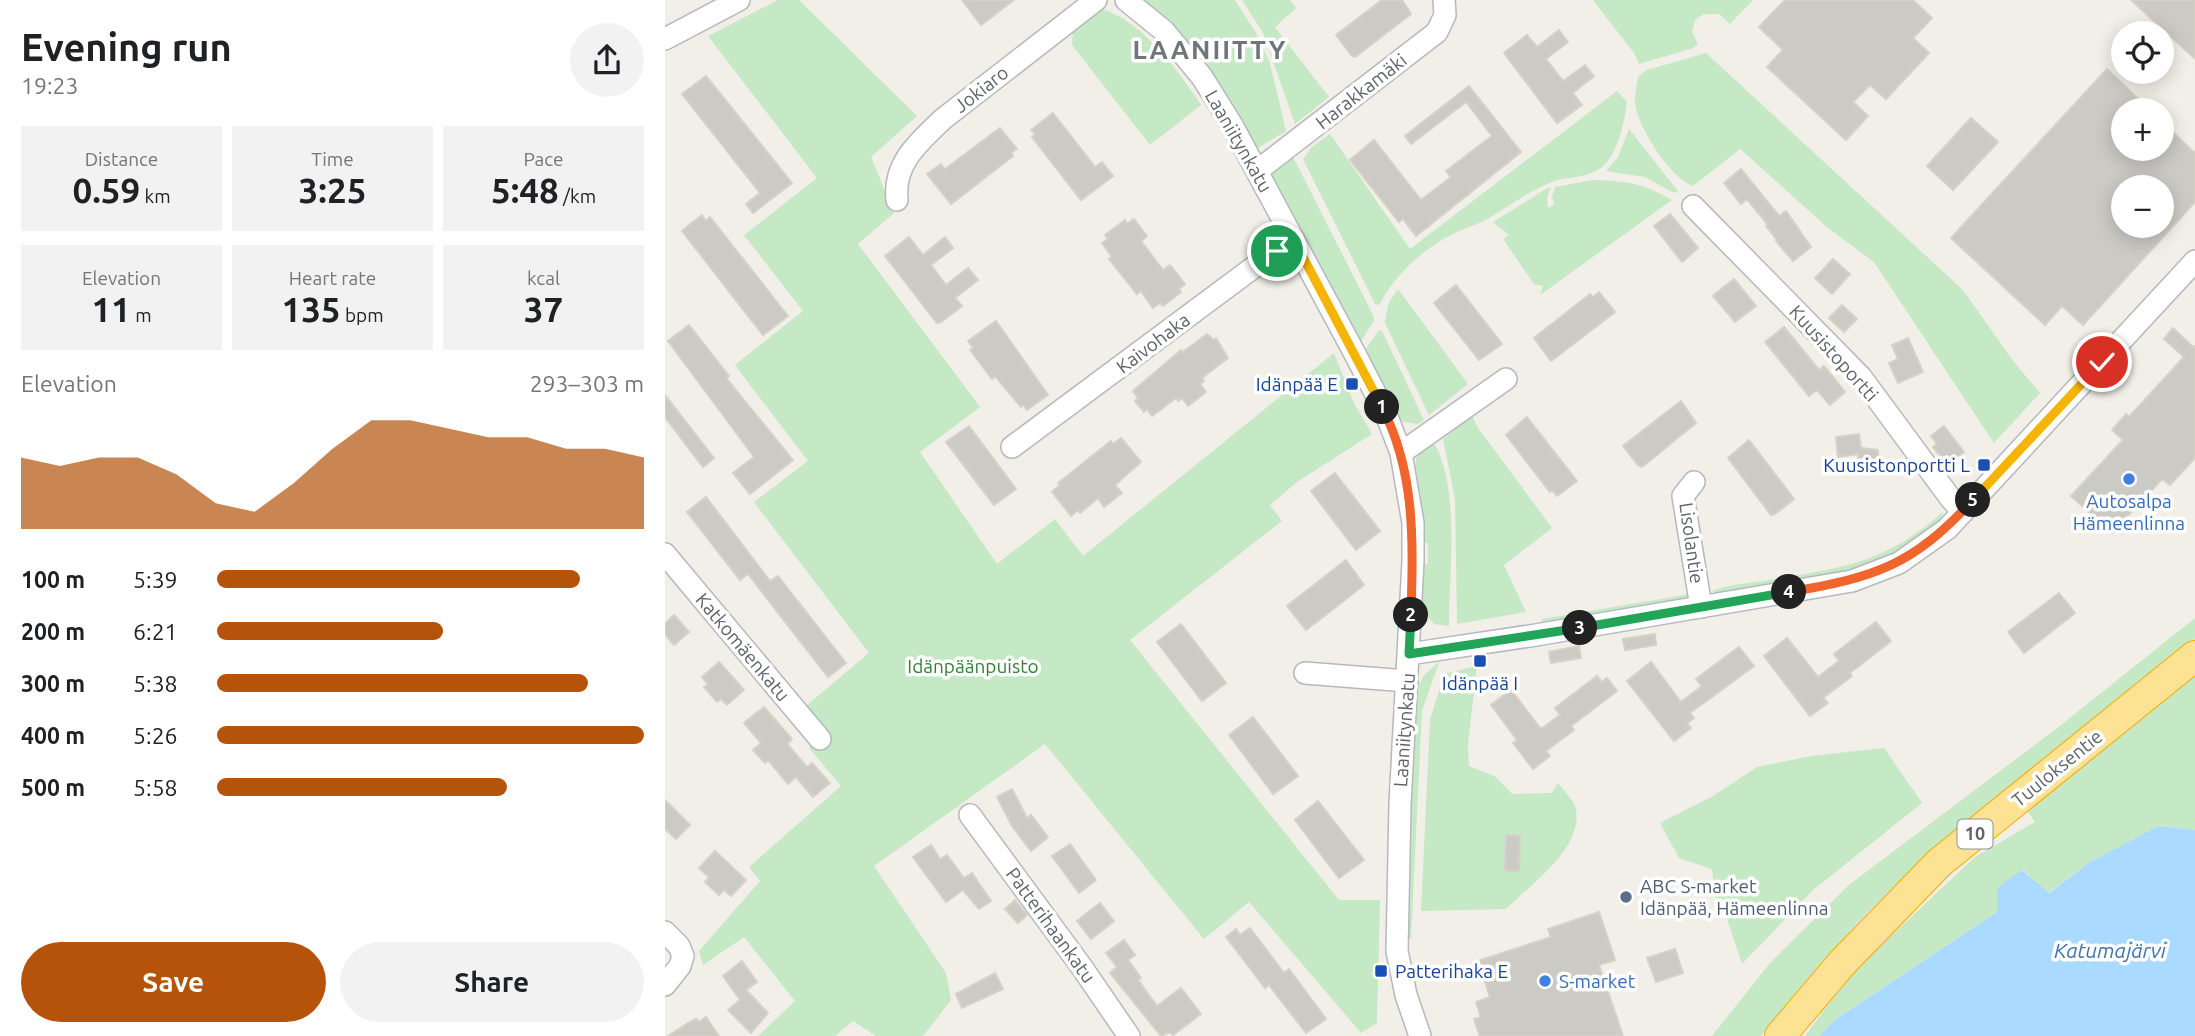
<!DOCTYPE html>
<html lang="en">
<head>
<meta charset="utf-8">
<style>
	:root { --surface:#fff; --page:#f2f2f2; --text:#202124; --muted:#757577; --accent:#b45309 }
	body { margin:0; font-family:Ubuntu,sans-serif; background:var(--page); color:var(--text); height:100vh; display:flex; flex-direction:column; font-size:26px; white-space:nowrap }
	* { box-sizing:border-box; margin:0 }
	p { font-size:23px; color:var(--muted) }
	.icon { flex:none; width:38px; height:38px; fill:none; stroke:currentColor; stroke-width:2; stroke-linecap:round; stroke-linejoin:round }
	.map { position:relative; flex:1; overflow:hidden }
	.drawer { display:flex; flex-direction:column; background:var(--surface); width:665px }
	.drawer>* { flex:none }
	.tools { position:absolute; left:1446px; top:21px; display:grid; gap:14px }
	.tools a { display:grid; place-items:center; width:63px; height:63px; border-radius:50%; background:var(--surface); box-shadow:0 4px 18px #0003; font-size:35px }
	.pin { position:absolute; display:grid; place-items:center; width:60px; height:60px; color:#fff; margin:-30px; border:4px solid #fff; border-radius:50%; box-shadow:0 2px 7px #0007 }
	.km { position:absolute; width:35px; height:35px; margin:-18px; border-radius:50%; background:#222; color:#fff; font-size:19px; line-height:35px; text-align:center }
	.round { display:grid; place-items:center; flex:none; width:74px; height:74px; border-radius:37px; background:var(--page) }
	.head { display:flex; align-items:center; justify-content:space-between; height:119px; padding:0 21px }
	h1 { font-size:38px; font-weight:600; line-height:52px }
	.stats { display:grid; grid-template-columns:repeat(3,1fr); gap:10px; height:119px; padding:7px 21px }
	.stats div { display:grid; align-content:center; border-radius:0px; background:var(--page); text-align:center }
	.stats b { font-size:35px; font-weight:600 }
	.stats small { font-size:19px; font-weight:400 }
	.stats p { font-size:19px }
	.chart { height:196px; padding:14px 21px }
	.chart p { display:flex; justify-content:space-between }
	.chart svg { width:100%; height:126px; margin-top:7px; fill:var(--accent); opacity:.7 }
	.action { display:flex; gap:14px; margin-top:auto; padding:14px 21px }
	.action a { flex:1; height:80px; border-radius:42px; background:var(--accent); color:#fff; font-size:28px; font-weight:600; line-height:80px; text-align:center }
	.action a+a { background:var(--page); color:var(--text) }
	ul { padding:0 21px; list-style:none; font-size:23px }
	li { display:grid; grid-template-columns:112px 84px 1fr; align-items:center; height:52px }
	li i { height:18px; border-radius:9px; background:var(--accent) }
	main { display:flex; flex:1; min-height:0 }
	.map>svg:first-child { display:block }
	.green { fill:#c5e8c5 }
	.water { fill:#aadaff }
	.building { fill:#cccac5; stroke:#d6d1c6; stroke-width:2; fill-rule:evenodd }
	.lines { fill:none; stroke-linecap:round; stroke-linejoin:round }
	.minor-casing { stroke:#b5b8bc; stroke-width:24 }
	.highway-casing { stroke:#f9ab00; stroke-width:32 }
	.minor { stroke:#fff; stroke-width:21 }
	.highway { stroke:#fde293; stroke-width:30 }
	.split-1-casing { stroke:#fff; stroke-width:14 }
	.split-2-casing { stroke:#fff; stroke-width:14 }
	.split-3-casing { stroke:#fff; stroke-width:14 }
	.split-4-casing { stroke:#fff; stroke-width:14 }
	.split-5-casing { stroke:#fff; stroke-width:14 }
	.split-6-casing { stroke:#fff; stroke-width:14 }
	.split-1 { stroke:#f5b400; stroke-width:9 }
	.split-2 { stroke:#f0652b; stroke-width:9 }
	.split-3 { stroke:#22a559; stroke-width:9 }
	.split-4 { stroke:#22a559; stroke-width:9 }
	.split-5 { stroke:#f0652b; stroke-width:9 }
	.split-6 { stroke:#f5b400; stroke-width:9 }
	.transit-dot { fill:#1a4fb4; stroke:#fff; stroke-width:2.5 }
	.shop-dot { fill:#3f7fe0; stroke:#fff; stroke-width:2.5 }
	.service-dot { fill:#5c6f8a; stroke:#fff; stroke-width:2.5 }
	.labels { text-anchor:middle; stroke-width:7; stroke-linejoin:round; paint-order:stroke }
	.shield { fill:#fff; stroke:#8f9295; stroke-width:2 }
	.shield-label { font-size:18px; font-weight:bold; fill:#5f6368 }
	.street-label { font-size:19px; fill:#5f6368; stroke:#fff }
	.transit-label { font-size:19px; fill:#164399; stroke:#fff; text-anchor:end }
	.shop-label { font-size:19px; fill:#366cbe; stroke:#fff }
	.park-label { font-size:19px; fill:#348238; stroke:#fff }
	.service-label { font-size:19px; fill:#4e5e75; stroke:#fff; text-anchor:start }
	.water-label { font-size:21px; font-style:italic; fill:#4174aa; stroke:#fff }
	.district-label { font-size:26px; font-weight:bold; letter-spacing:2px; fill:#70757a; stroke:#fff }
</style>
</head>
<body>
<main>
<section class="drawer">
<div class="head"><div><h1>Evening run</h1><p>19:23</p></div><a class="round"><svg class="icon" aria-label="share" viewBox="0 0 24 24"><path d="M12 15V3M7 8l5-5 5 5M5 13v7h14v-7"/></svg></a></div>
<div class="stats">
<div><p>Distance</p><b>0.59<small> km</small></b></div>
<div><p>Time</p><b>3:25</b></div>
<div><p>Pace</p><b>5:48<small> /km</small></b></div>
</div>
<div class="stats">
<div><p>Elevation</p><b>11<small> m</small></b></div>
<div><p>Heart rate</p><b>135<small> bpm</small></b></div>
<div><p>kcal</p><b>37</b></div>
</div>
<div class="chart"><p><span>Elevation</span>293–303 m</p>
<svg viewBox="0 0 160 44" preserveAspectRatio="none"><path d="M0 44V19L10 22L20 19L30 19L40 25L50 35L60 38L70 28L80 16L90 6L100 6L110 9L120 12L130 12L140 16L150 16L160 19V44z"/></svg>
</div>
<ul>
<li><b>100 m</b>5:39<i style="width:85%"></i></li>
<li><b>200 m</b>6:21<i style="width:53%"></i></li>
<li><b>300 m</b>5:38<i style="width:87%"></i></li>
<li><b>400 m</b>5:26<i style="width:100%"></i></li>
<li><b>500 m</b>5:58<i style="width:68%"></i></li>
</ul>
<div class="action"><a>Save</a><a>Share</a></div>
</section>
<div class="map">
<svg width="1530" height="1036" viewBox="0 0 1530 1036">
	<rect width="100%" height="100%" fill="#f1efe8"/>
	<!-- green -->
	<g class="green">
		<path d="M113,0H134L252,116L206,157L229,213L193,244L315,407L255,452L332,564L390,519L418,556L669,353L689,403L707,434L632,482L605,505L617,521L465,640L674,900H715L712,1023L696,1033L584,902L539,939L380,744L209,866L281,973L286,1000L258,1036H211L188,1021L170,1036H93L130,1001L79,937L38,965L34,951L95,881L84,867L176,786L144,748L154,722L141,706L204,653L89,502L143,461L70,365L138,311L79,235L152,178L43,36Z"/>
		<path d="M477,0H570L591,33L605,63L621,131L591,149Z"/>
		<path d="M577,0H625L631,8L610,27L664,97L630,124L598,33Z"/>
		<path d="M928,0H1088L1065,24L1054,14H1039L1030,20L1027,32L1033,44L1028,48L974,64L969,53Z"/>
		<path d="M436,9C477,20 514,72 536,105L485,145L407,45L408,32Z"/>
		<path d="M1041,53L1298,290L1348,361L1375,393L1329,443L1209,262L1162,227L1075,149L1028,186C1005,178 973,127 970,104C969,96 972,85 973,77L982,70Z"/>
		<path d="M952,91L962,102C959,122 954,152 938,166C926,178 903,176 887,182C865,191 846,204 826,217C812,225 796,229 782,237C753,253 730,276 714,305L710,304L638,159L647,147L665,134L745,249Z"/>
		<path d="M964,129L1013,191L1009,193L980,177L941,171L953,157Z"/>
		<path d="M627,155L708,315L709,320L695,343L606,177V172Z"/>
		<path d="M928,180C961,181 978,183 1007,200L875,295L878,286L869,284L838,239L844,235L828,222L881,189L886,187L882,197L883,208L889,204L887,197L890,187Z"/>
		<path d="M733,289L803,384L764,415L720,323L723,304Z"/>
		<path d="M714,330L717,331L759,420L753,424L734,421L699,352Z"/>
		<path d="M807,416L813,428L887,528L839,565L861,612L792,624L790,499L778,439Z"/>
		<path d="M767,440C796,484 784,573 784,626L769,624L760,613H755L757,565L763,564V543H757L756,497L750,467L752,456Z"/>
		<path d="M1278,512C1275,524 1266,529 1257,536C1202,579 1121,583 1053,595L1047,591C1064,584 1086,583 1105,580C1180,567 1218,564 1278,512Z"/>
		<path d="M1025,594L1019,601L877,624V619Z"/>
		<path d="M1530,618V639C1432,717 1331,793 1238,878C1186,926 1140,981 1096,1036H1047L1105,963L1184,885L1391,729Z"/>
		<path d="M774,662L757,711L746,938L741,937L740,922L750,693L759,675Z"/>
		<path d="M812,666L803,744L804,766L831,777L847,794L887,793L893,783C899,791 910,801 911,810C918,848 865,885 841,909L756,911L765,720L779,674Z"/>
		<path d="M1530,675V830L1493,826L1425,862L1383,893L1358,870L1332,912L1171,1019L1154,1036H1140L1185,974L1310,857L1370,822L1362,811Z"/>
		<path d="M1219,748L1257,803L1148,890L1077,964L1062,919L1051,900L1047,869L1014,858L995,823L1048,796L1092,767L1146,756Z"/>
	</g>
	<!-- water -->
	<path class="water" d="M1493,826L1530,830V1036H1154L1171,1019L1332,912V888L1357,870L1384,893L1425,862Z"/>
	<!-- building -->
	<g class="building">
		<path d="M297,0H349L316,25Z"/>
		<path d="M717,0H737L746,14L690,57L686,55L671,35Z"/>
		<path d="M1120,0H1248L1267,18L1248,38L1264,53L1221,99L1205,85L1188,102L1203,116L1181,140L1102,67L1118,50L1094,27Z"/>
		<path d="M1466,0H1530V59Z"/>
		<path d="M894,30L903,42L881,59L898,81L920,65L929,76L908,93L917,105L892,123L839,53L862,35L872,47Z"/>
		<path d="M1442,69L1485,110H1458V149H1496V121L1530,153V202L1418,325L1397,306L1380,325L1286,238ZM1458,187H1496V226H1458Z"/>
		<path d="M41,76L127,183L88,213L81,204L95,193L17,94Z"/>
		<path d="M804,86L856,152L751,236L738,219L734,222L685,160L709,140L756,200L786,177L781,171L827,136L801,102L746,144L740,136Z"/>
		<path d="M388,113L430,167L437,162L448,176L416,200L367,137L370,134L366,130Z"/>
		<path d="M1306,118L1333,142L1288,190L1262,166Z"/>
		<path d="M335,128L352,149L346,153L348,156L286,204L262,174L276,164L280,169Z"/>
		<path d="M1076,169L1114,216L1121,211L1146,247L1128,261L1111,241L1112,240L1101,226L1103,225L1082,199L1076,204L1059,183Z"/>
		<path d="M1005,214L1033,248L1017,262L989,226Z"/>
		<path d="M37,215L41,221L45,217L123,316L98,335L17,231Z"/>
		<path d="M469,219L482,236L476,241L498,270L505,265L520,284L514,289L516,292L498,306L495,303L488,308L476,291L472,294L444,259L447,257L437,243L443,239L440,235L460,220L462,224Z"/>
		<path d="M244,237L258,255L280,237L288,248L266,265L281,285L303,268L313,280L290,298L297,306L276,322L272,323L220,256Z"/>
		<path d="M1168,259L1185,274L1167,294L1150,278Z"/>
		<path d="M1069,279L1091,306L1070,322L1048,296Z"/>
		<path d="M791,285L837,344L814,360L769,303Z"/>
		<path d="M934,292L950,312L886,361L869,338L925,294L928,297Z"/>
		<path d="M1177,305L1192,319L1179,332L1164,318Z"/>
		<path d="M331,321L383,395L362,410L358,405L356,407L330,376L327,379L305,350L308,348L303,341Z"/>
		<path d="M24,325L64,376L61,378L128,460L85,494L68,473L89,457L3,341Z"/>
		<path d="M1119,327L1154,370L1159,366L1180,392L1165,405L1152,390L1144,396L1100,342Z"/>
		<path d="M1508,328L1528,347L1530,346V458L1505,485L1497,479L1447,533L1406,496L1458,440L1447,430L1461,414L1464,417L1519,357L1499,339Z"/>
		<path d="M542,334L549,340L551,338L563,358L537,378L539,381L535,384L541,392L523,406L517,398L513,401L511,398L487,416L482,409L479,412L470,401L473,398L468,391L516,350L518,352Z"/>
		<path d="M1243,338L1258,372L1233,383L1224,363L1233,359L1227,345Z"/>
		<path d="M0,395L49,458L38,467L0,417Z"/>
		<path d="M1016,401L1031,423L977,467L973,465L958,446Z"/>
		<path d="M862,417L912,481L892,496L887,490L885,492L841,435Z"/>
		<path d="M304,426L351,489L329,505L281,442Z"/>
		<path d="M1279,426L1299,452L1282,465L1268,447L1272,444L1266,436Z"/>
		<path d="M1194,434L1196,448L1213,450L1214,470L1194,471L1193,454L1173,457L1171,437Z"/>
		<path d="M456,438L476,462L450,485L457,493L439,507L433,498L415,513L413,510L406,516L387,492L395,485L393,483L446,441L448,444Z"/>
		<path d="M1084,440L1129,499L1110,514L1106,515L1063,458Z"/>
		<path d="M670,473L715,531L691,550L646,491Z"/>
		<path d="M41,497L105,581L113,576L181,663L163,677L83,574L75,580L22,512Z"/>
		<path d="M681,560L699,585L641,630L622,606Z"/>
		<path d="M1394,593L1410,613L1359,653L1343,632Z"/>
		<path d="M9,615L24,632L9,645L0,634V624Z"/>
		<path d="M1211,622L1226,641L1185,673L1187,676L1158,698L1163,703L1145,716L1099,656L1122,638L1153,677L1174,661L1169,654Z"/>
		<path d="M516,624L561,683L537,701L492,642Z"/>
		<path d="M990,634L991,645L960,650L958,639Z"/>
		<path d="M914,646L916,658L886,663L884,652Z"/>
		<path d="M1074,647L1089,666L1025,713L1029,718L1022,723L1026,728L1009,741L962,681L986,662L1016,702L1037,686L1031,679Z"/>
		<path d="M54,662L79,690L62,705L56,699L52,702L39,687L43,684L37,677Z"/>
		<path d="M932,676L937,682L942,678L952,691L906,726L909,730L881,751L885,756L868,769L848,743L852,740L826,705L846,690L876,729L895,715L890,708Z"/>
		<path d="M99,707L127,739L122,744L142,767L147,763L165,783L148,797L131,777L123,784L103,760L100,763L88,750L96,743L79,723Z"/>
		<path d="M588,717L633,776L608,794L564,735Z"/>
		<path d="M347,789L362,818L366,815L383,837L366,851L347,826L332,797Z"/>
		<path d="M0,800L25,825L11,839L0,829Z"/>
		<path d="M653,801L699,860L674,878L630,820Z"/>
		<path d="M841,835L855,836L854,871L840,870Z"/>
		<path d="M405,844L431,880L414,893L387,856Z"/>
		<path d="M266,845L275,859L282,855L299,878L307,873L326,901L314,909L298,890L281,902L248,857Z"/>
		<path d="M50,851L81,880L66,896L59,890L54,895L40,882L44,877L34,868Z"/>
		<path d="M350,900L362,915L353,923L340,909Z"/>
		<path d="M435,903L449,921L426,939L412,921Z"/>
		<path d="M934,912L950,960L934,965L958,1036H815L809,1019L816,1017L811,1002L825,997L813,961L886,937L883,929Z"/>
		<path d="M585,928L619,973L624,969L661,1019L641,1033L604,985L600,988L561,937L571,929L575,935Z"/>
		<path d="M459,940L470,955L463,960L476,978L473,980L492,1006L516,988L536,1014L508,1035L505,1032L496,1036L445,973L452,967L441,953Z"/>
		<path d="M1010,949L1018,973L991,982L982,958Z"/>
		<path d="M77,961L92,982L81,990L103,1013L86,1033L63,1010L75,1000L58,976Z"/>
		<path d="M330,973L338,989L297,1008L291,994Z"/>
		<path d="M41,1017L54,1036H3L23,1023L31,1019L34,1022Z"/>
	</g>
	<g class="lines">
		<!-- minor casing -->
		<g class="minor-casing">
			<g id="minor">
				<path d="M461,0L499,31L537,77L567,125L690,354L721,414L736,453L748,523V561L735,804L732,951L741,995L755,1036"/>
				<path d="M0,39L74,0"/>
				<path d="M592,171L772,32L780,15L779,0"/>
				<path d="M232,200C228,163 254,142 278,119L431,0"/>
				<path d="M1028,206L1196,377L1286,499L1298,512"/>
				<path d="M347,447L628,238"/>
				<path d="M736,453L841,379"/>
				<path d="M1029,482L1018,496L1036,607"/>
				<path d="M0,554L155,739"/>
				<path d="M744,654L871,635L1187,581L1234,563L1282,529L1530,261"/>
				<path d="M640,673L742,681"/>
				<path d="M305,815L416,966L464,1036"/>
				<path d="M0,932L14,946L18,956L15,966L0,985"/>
			</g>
		</g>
		<!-- highway casing -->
		<g class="highway-casing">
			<path id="highway" d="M1115,1036L1177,963L1274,863L1530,656"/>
		</g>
		<!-- minor -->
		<use href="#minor" class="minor"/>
		<!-- highway -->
		<use href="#highway" class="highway"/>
	</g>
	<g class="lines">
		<!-- split-1 casing -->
		<g class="split-1-casing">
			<path id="split-1" d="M612,251L628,238L717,407"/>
		</g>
		<!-- split-2 casing -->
		<g class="split-2-casing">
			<path id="split-2" d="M717,407C751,473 748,543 746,615"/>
		</g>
		<!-- split-3 casing -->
		<g class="split-3-casing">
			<path id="split-3" d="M746,615L744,654L915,628"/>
		</g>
		<!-- split-4 casing -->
		<g class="split-4-casing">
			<path id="split-4" d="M915,628L1124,592"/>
		</g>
		<!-- split-5 casing -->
		<g class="split-5-casing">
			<path id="split-5" d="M1124,592C1211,577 1247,566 1308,500"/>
		</g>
		<!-- split-6 casing -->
		<g class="split-6-casing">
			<path id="split-6" d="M1308,500L1437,362"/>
		</g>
		<!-- split-1 -->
		<use href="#split-1" class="split-1"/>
		<!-- split-2 -->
		<use href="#split-2" class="split-2"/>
		<!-- split-3 -->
		<use href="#split-3" class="split-3"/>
		<!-- split-4 -->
		<use href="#split-4" class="split-4"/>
		<!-- split-5 -->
		<use href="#split-5" class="split-5"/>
		<!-- split-6 -->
		<use href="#split-6" class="split-6"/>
	</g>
	<!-- markers -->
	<g class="transit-dot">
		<rect x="680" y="377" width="14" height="14" rx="3.5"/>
		<rect x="1312" y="458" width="14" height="14" rx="3.5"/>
		<rect x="808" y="654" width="14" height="14" rx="3.5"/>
		<rect x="709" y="964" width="14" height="14" rx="3.5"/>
	</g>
	<g class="shop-dot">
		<circle cx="1464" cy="479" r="7"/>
		<circle cx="880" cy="981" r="7"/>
	</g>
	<circle class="service-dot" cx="961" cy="897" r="7"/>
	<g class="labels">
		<!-- shield labels -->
		<rect class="shield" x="1292.5" y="819.5" width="35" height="29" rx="5"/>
		<g class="shield-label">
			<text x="1310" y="840">10</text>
		</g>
		<!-- street labels -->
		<g class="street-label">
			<text transform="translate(316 89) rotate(-38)" y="7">Jokiaro</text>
			<text transform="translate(696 91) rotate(-38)" y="7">Harakkamäki</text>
			<text transform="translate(574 141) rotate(60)" y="7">Laaniitynkatu</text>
			<text transform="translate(488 343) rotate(-37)" y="7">Kaivohaka</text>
			<text transform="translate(1169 353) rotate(48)" y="7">Kuusistoportti</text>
			<text transform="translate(1027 543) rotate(82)" y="7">Lisolantie</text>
			<text transform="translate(78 647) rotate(50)" y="7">Katkomäenkatu</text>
			<text transform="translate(739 730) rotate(-86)" y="7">Laaniitynkatu</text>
			<text transform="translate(1392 768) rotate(-39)" y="7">Tuuloksentie</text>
			<text transform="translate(386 925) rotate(54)" y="7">Patterihaankatu</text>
		</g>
		<!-- transit labels -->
		<g class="transit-label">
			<text x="673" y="391">Idänpää E</text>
			<text x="1305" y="472">Kuusistonportti L</text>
			<text x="815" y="690" text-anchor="middle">Idänpää I</text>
			<text x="730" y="978" text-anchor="start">Patterihaka E</text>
		</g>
		<!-- shop labels -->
		<g class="shop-label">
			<text x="1464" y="508">Autosalpa<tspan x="1464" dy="22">Hämeenlinna</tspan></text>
			<text x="894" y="988" text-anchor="start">S-market</text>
		</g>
		<!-- park labels -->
		<g class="park-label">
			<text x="308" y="673">Idänpäänpuisto</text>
		</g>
		<!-- service labels -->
		<g class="service-label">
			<text x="975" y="893">ABC S-market<tspan x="975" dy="22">Idänpää, Hämeenlinna</tspan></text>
		</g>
		<!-- water labels -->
		<g class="water-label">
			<text x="1445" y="958">Katumajärvi</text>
		</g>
		<!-- district labels -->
		<g class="district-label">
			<text x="545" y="59">LAANIITTY</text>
		</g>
	</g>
</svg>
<div class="tools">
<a><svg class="icon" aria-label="locate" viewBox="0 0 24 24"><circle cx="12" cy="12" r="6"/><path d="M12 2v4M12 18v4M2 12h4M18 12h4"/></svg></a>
<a>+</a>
<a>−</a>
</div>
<div class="pin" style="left:612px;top:251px;background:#1e9e55"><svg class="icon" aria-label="arrive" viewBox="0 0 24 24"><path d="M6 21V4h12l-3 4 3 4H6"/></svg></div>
<div class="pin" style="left:1437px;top:362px;background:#d93025"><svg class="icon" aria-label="check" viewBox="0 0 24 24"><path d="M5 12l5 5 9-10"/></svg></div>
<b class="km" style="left:717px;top:407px">1</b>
<b class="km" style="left:746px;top:615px">2</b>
<b class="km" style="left:915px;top:628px">3</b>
<b class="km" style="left:1124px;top:592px">4</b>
<b class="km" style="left:1308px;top:500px">5</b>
</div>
</main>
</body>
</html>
